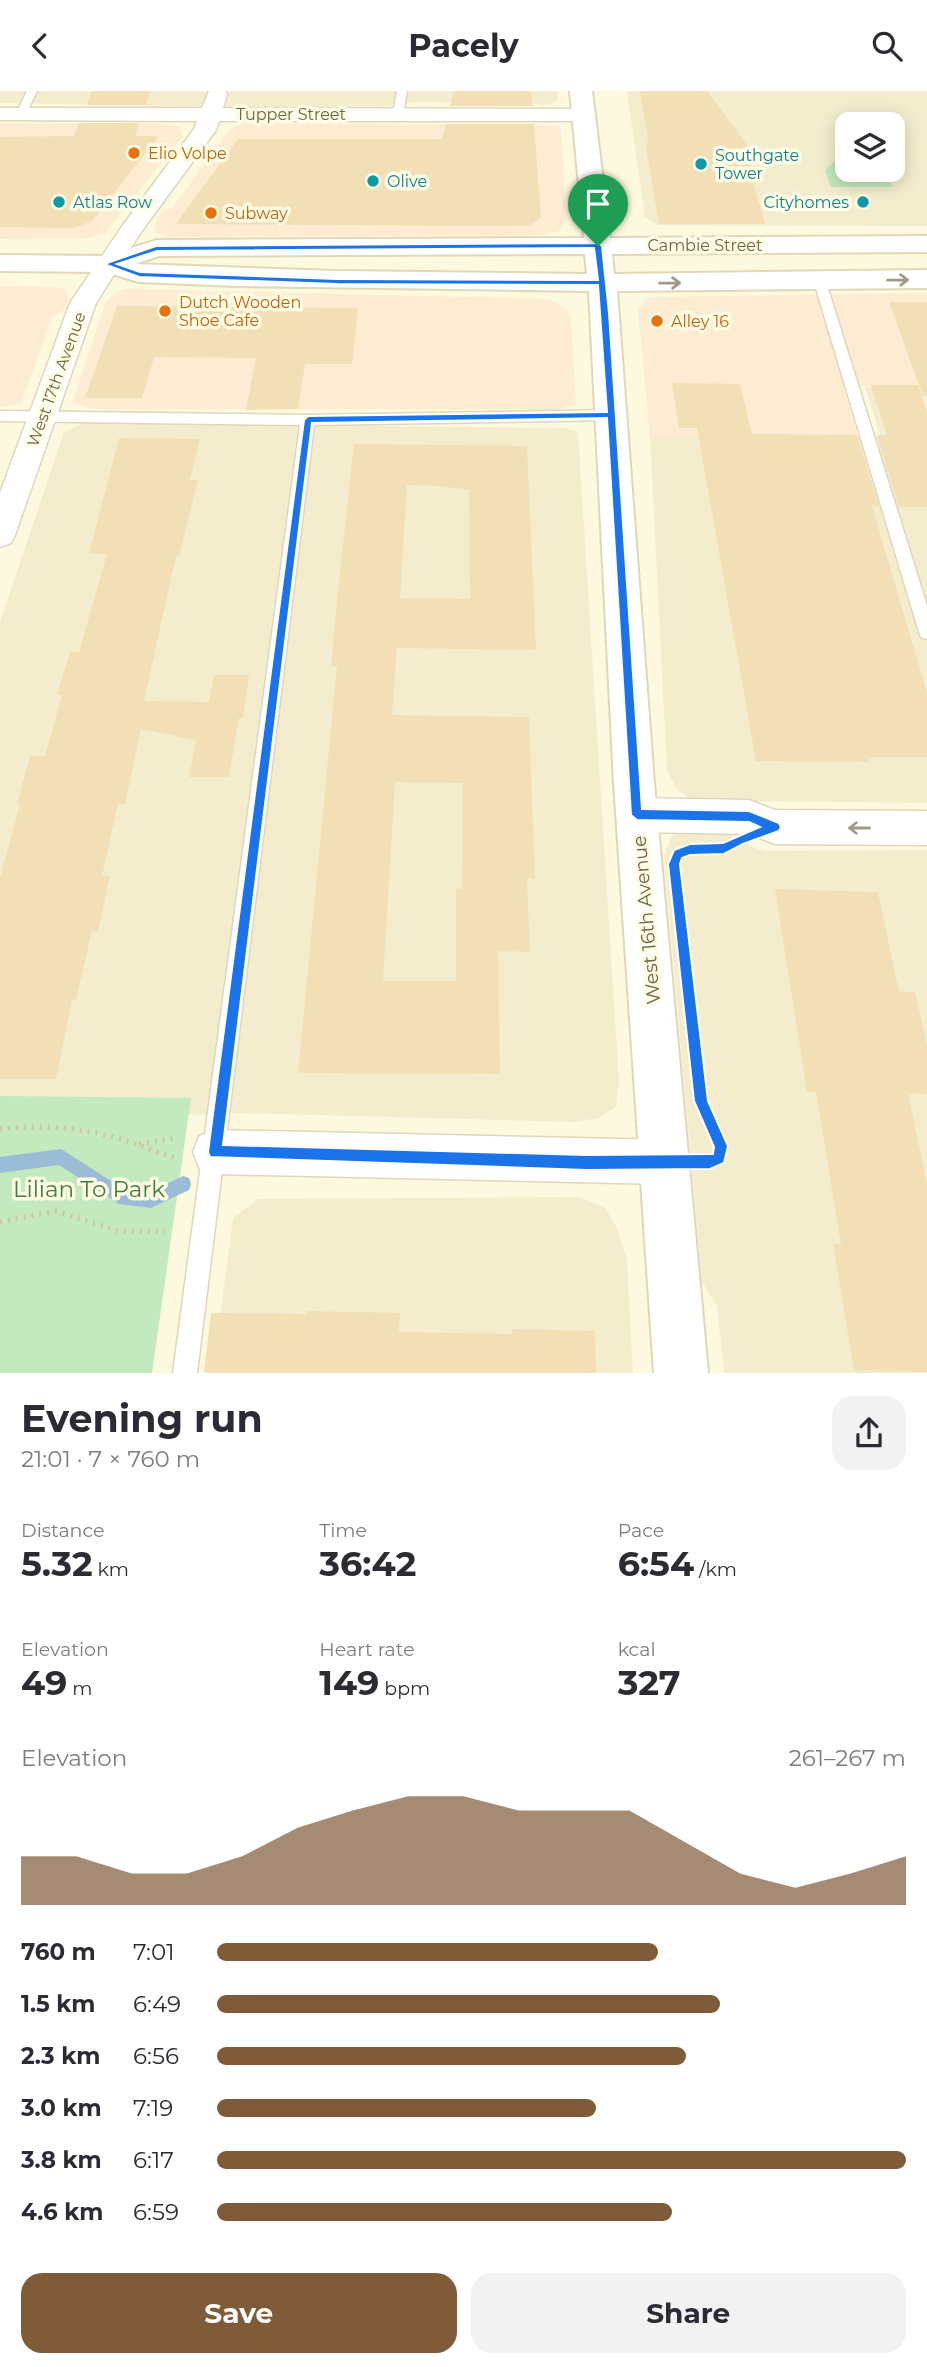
<!DOCTYPE html>
<html lang="en">
<head>
<meta charset="utf-8">
<style>
	:root { --surface:#fff; --page:#f2f2f3; --text:#2b2b33; --muted:#7c7c81; --accent:#805b39 }
	body { margin:0; font-family:Montserrat,sans-serif; background:var(--page); color:var(--text); height:100vh; display:flex; flex-direction:column; font-size:26px; white-space:nowrap }
	* { box-sizing:border-box; margin:0 }
	p { font-size:23px; color:var(--muted) }
	.icon { flex:none; width:38px; height:38px; fill:none; stroke:currentColor; stroke-width:2; stroke-linecap:round; stroke-linejoin:round }
	.map { position:relative; height:1282px; overflow:hidden }
	.sheet { display:flex; flex-direction:column; background:var(--surface); flex:1 }
	.sheet>* { flex:none }
	.tools { position:absolute; left:835px; top:21px; display:grid; gap:14px }
	.tools a { display:grid; place-items:center; width:70px; height:70px; border-radius:14px; background:var(--surface); box-shadow:0 4px 18px #0003; font-size:35px }
	.pin { position:absolute; display:grid; place-items:center; width:60px; height:60px; color:#fff; margin:-72px -30px; border-radius:50% 50% 50% 0; rotate:-45deg; box-shadow:0 0 7px #0007 }
	.pin .icon { rotate:45deg }
	.round { display:grid; place-items:center; flex:none; width:74px; height:74px; border-radius:21px; background:var(--page) }
	.head { display:flex; align-items:center; justify-content:space-between; height:119px; padding:0 21px }
	h1 { font-size:38px; font-weight:700; line-height:52px }
	.figures { display:grid; grid-template-columns:repeat(3,1fr); gap:10px; height:119px; padding:7px 21px }
	.figures div { display:grid; align-content:center }
	.figures b { font-size:35px; font-weight:700 }
	.figures small { font-size:19px; font-weight:400 }
	.figures p { font-size:19px }
	.chart { height:196px; padding:14px 21px }
	.chart p { display:flex; justify-content:space-between }
	.chart svg { width:100%; height:126px; margin-top:7px; fill:var(--accent); opacity:.7 }
	.button { display:flex; gap:14px; margin-top:auto; padding:14px 21px }
	.button a { flex:1; height:80px; border-radius:21px; background:var(--accent); color:#fff; font-size:28px; font-weight:700; line-height:80px; text-align:center }
	.button a+a { background:var(--page); color:var(--text) }
	ul { padding:0 21px; list-style:none; font-size:23px }
	li { display:grid; grid-template-columns:112px 84px 1fr; align-items:center; height:52px }
	li i { height:18px; border-radius:9px; background:var(--accent) }
	header { display:flex; justify-content:space-between; align-items:center; height:91px; padding:0 21px; background:var(--surface); font-size:32px; font-weight:700 }
	.map>svg:first-child { display:block }
	.residential { fill:#f4edcd; fill-rule:evenodd }
	.commercial { fill:#fdebd2 }
	.green { fill:#c3e9be }
	.lines { fill:none; stroke-linecap:round; stroke-linejoin:round }
	.stream { fill:#9abcd7; fill-rule:evenodd }
	.building { fill:#f2dfb6; fill-rule:evenodd }
	.lane-casing { stroke:#e0d6bb; stroke-width:3 }
	.street-casing { stroke:#e0d6bb; stroke-width:3 }
	.secondary-casing { stroke:#e2d7b6; stroke-width:4 }
	.path { stroke:#d6c29a; stroke-width:5; stroke-dasharray:2 6; stroke-linecap:butt }
	.lane { fill:#fff; fill-rule:evenodd }
	.street { fill:#fff; fill-rule:evenodd }
	.secondary { fill:#fff; fill-rule:evenodd }
	.oneway { stroke:#a39987 }
	.route { fill:#1a73e8; stroke:#fff; stroke-width:2; fill-rule:evenodd }
	.food-dot { fill:#e8710a; stroke:#fffce5; stroke-width:2.5 }
	.culture-dot { fill:#0f9aa8; stroke:#fffce5; stroke-width:2.5 }
	.labels { text-anchor:middle; stroke-width:7; stroke-linejoin:round; paint-order:stroke }
	.far-street-label { font-size:16px; fill:#726247; stroke:#fffce5 }
	.far-food-label { font-size:16px; fill:#c56008; stroke:#fffce5; text-anchor:start }
	.far-culture-label { font-size:16px; fill:#0d838f; stroke:#fffce5; text-anchor:start }
	.street-label { font-size:19px; fill:#726247; stroke:#fffce5 }
	.near-park-label { font-size:23px; fill:#427e41; stroke:#fffce5 }
</style>
</head>
<body>
<header><svg class="icon" aria-label="back" viewBox="0 0 24 24"><path d="M15 5l-7 7 7 7"/></svg>Pacely<svg class="icon" aria-label="search" viewBox="0 0 24 24"><circle cx="10" cy="10" r="6"/><path d="M15 15l6 6"/></svg></header>
<div class="map">
<svg width="927" height="1282" viewBox="0 0 927 1282">
	<rect width="100%" height="100%" fill="#fcf9de"/>
	<!-- residential -->
	<g class="residential">
		<path d="M0,0H558V8L551,13L542,14L533,12L416,11L386,15H184L0,12Z"/>
		<path d="M627,0H927V135L658,134L645,126ZM847,33H892V79H847Z"/>
		<path d="M865,296H927V712L694,709L677,699L667,679L650,346H881Z"/>
		<path d="M85,332L565,337L578,341L619,991L616,1016L598,1027L575,1031L242,1022L0,1030V531L64,341Z"/>
		<path d="M683,737L727,740L752,756L765,760L927,759V1282H724L717,1215L702,1191L664,764L672,745Z"/>
		<path d="M580,1106L605,1117L617,1137L627,1169L633,1282H213L233,1127L258,1108Z"/>
	</g>
	<!-- commercial -->
	<g class="commercial">
		<path d="M0,32L162,33L179,36L182,46L105,142L87,147L0,148Z"/>
		<path d="M242,32L558,35L561,39L566,131L559,140L542,144L170,146L156,142L154,133L163,120L173,116L230,38Z"/>
		<path d="M0,195L56,196L65,198L68,207L64,219L52,226L21,312L9,315H0Z"/>
		<path d="M126,198L549,208L567,219L571,229L576,313L559,318H92L73,311L105,213L116,201Z"/>
		<path d="M927,202V296L843,295L858,346H650L638,219L647,208L654,206Z"/>
	</g>
	<!-- green -->
	<g class="green">
		<path d="M836,69H847V79H885L892,96H831L825,79Z"/>
		<path d="M0,1005L191,1007L152,1282H0Z"/>
	</g>
	<g class="lines">
		<!-- stream -->
		<path class="stream" d="M61,1058L122,1097L150,1101L183,1085L189,1087L191,1093L189,1099L151,1117L119,1113L59,1074L0,1082V1066Z"/>
	</g>
	<!-- building -->
	<g class="building">
		<path d="M92,0H150L146,14H87Z"/>
		<path d="M454,0H531L533,15H450Z"/>
		<path d="M640,0H707L750,58L748,73L765,133H659L646,57L648,47Z"/>
		<path d="M79,32H139L135,45H159L92,130L74,137L0,136V46L74,45Z"/>
		<path d="M446,33H534L541,127L529,135L176,133L238,48H442Z"/>
		<path d="M889,211H927V305H923Z"/>
		<path d="M117,215L358,217L352,273H305L298,318L246,319L256,267L154,266L142,307H85Z"/>
		<path d="M672,292L740,293L752,343L857,344L879,416L872,415L927,602V666H868L869,671L756,670L697,337H679Z"/>
		<path d="M871,294H918L927,322V416H899L877,344H887Z"/>
		<path d="M119,347L200,348L190,389H198L179,465H176L144,610L209,611L214,584H249L243,627H239L229,686H189L196,649L141,638L125,713H118L102,785H110L98,840H92L76,909H72L56,988H0V787L20,713H17L30,665H45L62,604H57L70,561H79L107,463H89Z"/>
		<path d="M354,353L527,355L536,559L397,557L392,624L529,626L535,787H527L530,861L498,860L500,983L298,982L337,575H331L338,500ZM407,394L440,395L469,399L470,508L400,507ZM395,691L463,692L462,798H456V890H383Z"/>
		<path d="M775,798L878,801L899,901H915L927,953V1003L908,1002L927,1092V1281L854,1279L833,1153L841,1154L816,1001H807Z"/>
		<path d="M307,1220L400,1222L399,1241L512,1243V1238L595,1240L596,1282H204L211,1222L306,1223Z"/>
	</g>
	<g class="lines">
		<!-- lane casing -->
		<g class="lane-casing">
			<g id="lane">
				<path d="M27,0H37L25,25H17L16,23Z"/>
				<path d="M397,0H407L403,23L398,26L393,23Z"/>
				<path d="M820,187L826,191L927,515V548L921,546L919,541L814,191Z"/>
				<path d="M612,319L619,324L612,329L314,334L197,1282H173L300,334L0,330V320L308,324Z"/>
			</g>
		</g>
		<!-- street casing -->
		<g class="street-casing">
			<g id="street">
				<path d="M209,0H225L227,3L223,17L583,18L591,19L594,24L591,29L583,30H219L216,39L141,141L96,212L15,444L11,452L0,456V402L70,212L123,134L194,38L197,30L0,29V17H202Z"/>
				<path d="M637,707L749,709L775,719L927,720V754L775,753L749,743L637,741L624,736L619,724L624,712Z"/>
				<path d="M215,1039L665,1049L681,1055L687,1071L681,1087L665,1093L215,1083L199,1077L193,1061L199,1045Z"/>
			</g>
		</g>
		<!-- secondary casing -->
		<g class="secondary-casing">
			<path id="secondary" d="M570,0H592L610,147L927,145V161L612,163L614,183L927,179V197L617,200L654,692L708,1282H654L614,692L589,200L238,195L139,191L105,181L0,180V164L106,165L157,149L584,147ZM585,163L587,183L336,180L135,173L159,165Z"/>
		</g>
		<!-- path -->
		<g class="path">
			<path d="M707,1024L721,1055L719,1067L708,1071"/>
			<path d="M0,1038C42,1033 83,1037 124,1049C142,1054 158,1063 176,1066"/>
			<path d="M139,1053L176,1047"/>
			<path d="M0,1131L56,1120L119,1140H165"/>
		</g>
		<!-- lane -->
		<use href="#lane" class="lane"/>
		<!-- street -->
		<use href="#street" class="street"/>
		<!-- secondary -->
		<use href="#secondary" class="secondary"/>
	</g>
	<!-- one-way arrows -->
	<defs><path id="oneway-shaft" d="M-6 0H5M1.5-3L5.5 0L1.5 3" fill="none" stroke-width="1.6" stroke-linecap="round" stroke-linejoin="round" transform="scale(1.75)"/></defs>
	<g class="oneway">
		<use href="#oneway-shaft" transform="translate(898 189) rotate(-1)"/>
		<use href="#oneway-shaft" transform="translate(670 192) rotate(-1)"/>
		<use href="#oneway-shaft" transform="translate(859 737) rotate(-180)"/>
	</g>
	<!-- route -->
	<path class="route" d="M598,152L602,155L609,222L642,718L749,720L779,732L781,736L779,740L743,753L724,763L690,764L682,767L680,773L708,1010L728,1055L724,1072L710,1078L586,1079L210,1066L208,1061L304,329L308,325L607,321L598,194L337,193L139,186L104,173L156,155ZM594,157L598,189L337,188L140,181L117,173L157,160ZM607,327L631,724L637,729L749,731L760,736L723,752L690,753L674,759L668,773L694,1010L714,1056L713,1063L586,1064L223,1054L312,332Z"/>
	<!-- markers -->
	<g class="food-dot">
		<circle cx="134" cy="62" r="7"/>
		<circle cx="211" cy="122" r="7"/>
		<circle cx="165" cy="220" r="7"/>
		<circle cx="657" cy="230" r="7"/>
	</g>
	<g class="culture-dot">
		<circle cx="701" cy="73" r="7"/>
		<circle cx="373" cy="90" r="7"/>
		<circle cx="59" cy="111" r="7"/>
		<circle cx="863" cy="111" r="7"/>
	</g>
	<g class="labels">
		<!-- far-street labels -->
		<g class="far-street-label">
			<text x="291" y="29">Tupper Street</text>
			<text x="705" y="160">Cambie Street</text>
			<text transform="translate(56 288) rotate(-70)" y="6">West 17th Avenue</text>
		</g>
		<!-- far-food labels -->
		<g class="far-food-label">
			<text x="148" y="68">Elio Volpe</text>
			<text x="225" y="128">Subway</text>
			<text x="179" y="217">Dutch Wooden<tspan x="179" dy="18">Shoe Cafe</tspan></text>
			<text x="671" y="236">Alley 16</text>
		</g>
		<!-- far-culture labels -->
		<g class="far-culture-label">
			<text x="715" y="70">Southgate<tspan x="715" dy="18">Tower</tspan></text>
			<text x="387" y="96">Olive</text>
			<text x="73" y="117">Atlas Row</text>
			<text x="849" y="117" text-anchor="end">Cityhomes</text>
		</g>
		<!-- street labels -->
		<g class="street-label">
			<text transform="translate(646 829) rotate(-95)" y="7">West 16th Avenue</text>
		</g>
		<!-- near-park labels -->
		<g class="near-park-label">
			<text x="89" y="1106">Lilian To Park</text>
		</g>
	</g>
</svg>
<div class="tools">
<a><svg class="icon" aria-label="layers" viewBox="0 0 24 24"><path d="M12 4l9 5-9 5-9-5zM3 14l9 5 9-5"/></svg></a>
</div>
<div class="pin" style="left:598px;top:155px;background:#1e9e55"><svg class="icon" aria-label="arrive" viewBox="0 0 24 24"><path d="M6 21V4h12l-3 4 3 4H6"/></svg></div>
</div>
<section class="sheet">
<div class="head"><div><h1>Evening run</h1><p>21:01 · 7 × 760 m</p></div><a class="round"><svg class="icon" aria-label="share" viewBox="0 0 24 24"><path d="M12 15V3M7 8l5-5 5 5M5 13v7h14v-7"/></svg></a></div>
<div class="figures">
<div><p>Distance</p><b>5.32<small> km</small></b></div>
<div><p>Time</p><b>36:42</b></div>
<div><p>Pace</p><b>6:54<small> /km</small></b></div>
</div>
<div class="figures">
<div><p>Elevation</p><b>49<small> m</small></b></div>
<div><p>Heart rate</p><b>149<small> bpm</small></b></div>
<div><p>kcal</p><b>327</b></div>
</div>
<div class="chart"><p><span>Elevation</span>261–267 m</p>
<svg viewBox="0 0 160 44" preserveAspectRatio="none"><path d="M0 44V27L10 27L20 33L30 33L40 27L50 17L60 11L70 6L80 6L90 11L100 11L110 11L120 22L130 33L140 38L150 33L160 27V44z"/></svg>
</div>
<ul>
<li><b>760 m</b>7:01<i style="width:64%"></i></li>
<li><b>1.5 km</b>6:49<i style="width:73%"></i></li>
<li><b>2.3 km</b>6:56<i style="width:68%"></i></li>
<li><b>3.0 km</b>7:19<i style="width:55%"></i></li>
<li><b>3.8 km</b>6:17<i style="width:100%"></i></li>
<li><b>4.6 km</b>6:59<i style="width:66%"></i></li>
</ul>
<div class="button"><a>Save</a><a>Share</a></div>
</section>
</body>
</html>
